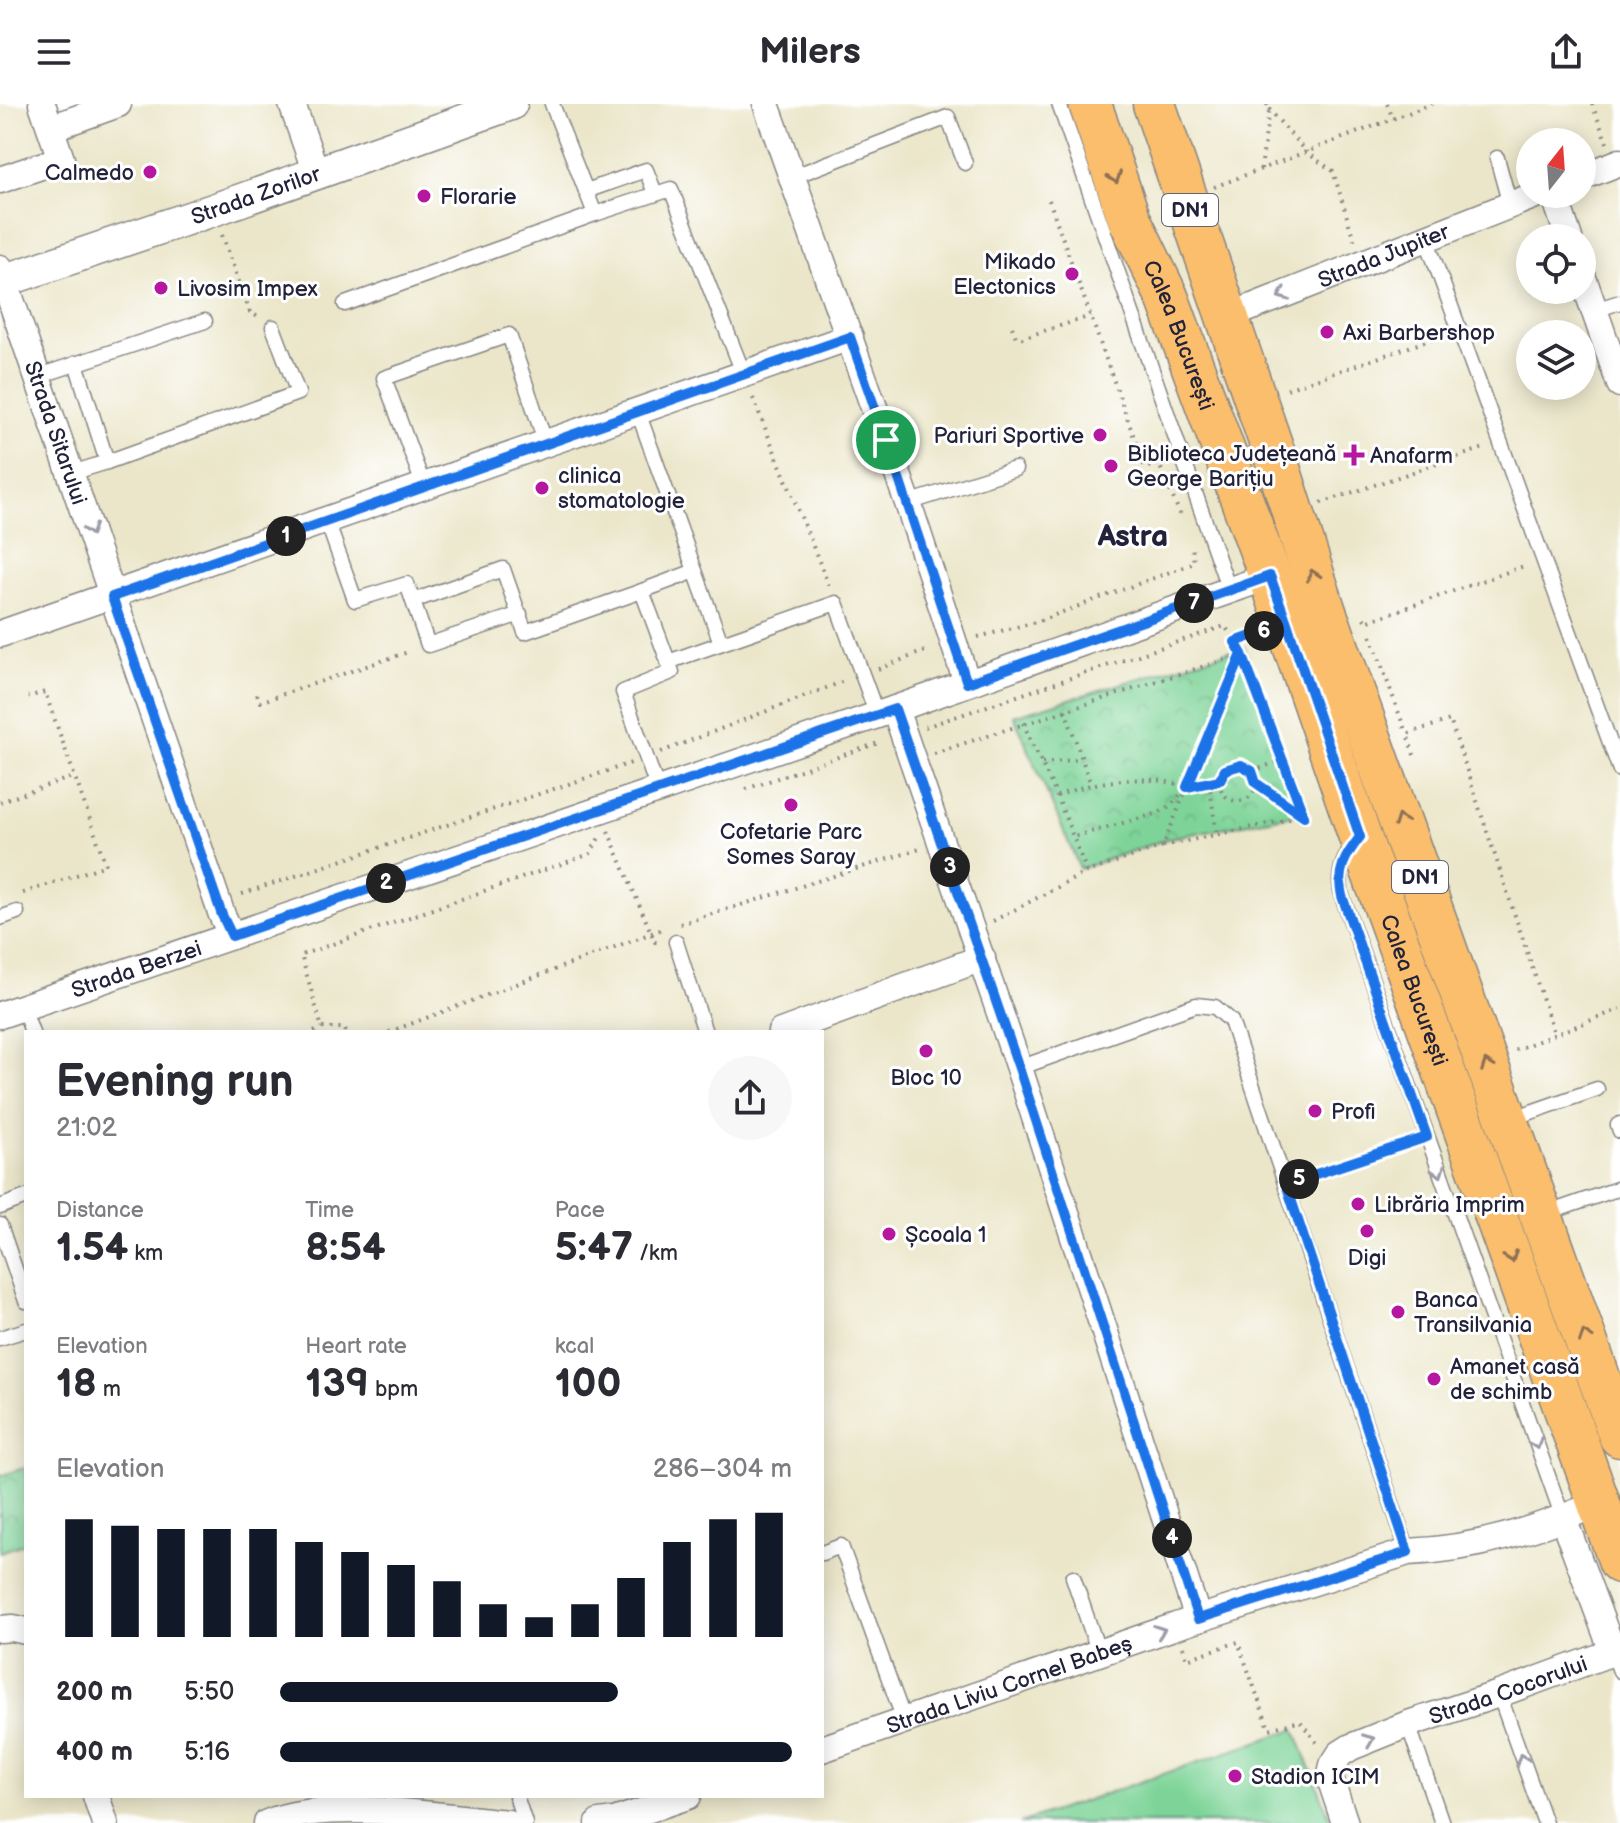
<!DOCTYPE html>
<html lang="en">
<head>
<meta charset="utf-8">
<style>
	:root { --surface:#fff; --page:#f7f7f7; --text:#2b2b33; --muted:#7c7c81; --accent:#111827 }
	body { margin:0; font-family:"Balsamiq Sans",sans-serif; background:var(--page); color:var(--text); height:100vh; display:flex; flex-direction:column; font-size:30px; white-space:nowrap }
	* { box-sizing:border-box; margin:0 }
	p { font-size:26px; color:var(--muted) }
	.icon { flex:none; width:44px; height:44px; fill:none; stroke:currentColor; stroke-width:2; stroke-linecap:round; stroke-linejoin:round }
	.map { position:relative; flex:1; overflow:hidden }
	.details { position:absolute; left:24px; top:926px; width:800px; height:768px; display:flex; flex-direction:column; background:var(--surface); border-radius:0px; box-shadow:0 4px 20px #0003 }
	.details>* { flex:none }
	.needle { width:52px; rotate:17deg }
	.controls { position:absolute; left:1516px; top:24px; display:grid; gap:16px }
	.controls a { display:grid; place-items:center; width:80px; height:80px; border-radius:50%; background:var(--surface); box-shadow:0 4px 20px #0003; font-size:40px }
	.pin { position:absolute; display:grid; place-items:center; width:68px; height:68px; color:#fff; margin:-34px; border:4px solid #fff; border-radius:50%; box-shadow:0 2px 8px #0007 }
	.km { position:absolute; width:40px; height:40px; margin:-20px; border-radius:50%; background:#222; color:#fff; font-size:22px; line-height:40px; text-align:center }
	.round { display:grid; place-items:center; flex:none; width:84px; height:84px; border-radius:42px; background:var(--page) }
	.summary { display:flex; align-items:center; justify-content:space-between; height:136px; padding:0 32px }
	h1 { font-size:44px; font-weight:800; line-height:60px }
	.metrics { display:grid; grid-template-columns:repeat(3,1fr); gap:12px; height:136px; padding:8px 32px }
	.metrics div { display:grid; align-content:center }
	.metrics b { font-size:40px; font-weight:800 }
	.metrics small { font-size:22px; font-weight:400 }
	.metrics p { font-size:22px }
	.chart { height:224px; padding:16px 32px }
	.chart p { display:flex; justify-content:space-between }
	.chart svg { width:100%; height:144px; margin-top:8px; stroke:var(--accent); stroke-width:6 }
	ul { padding:0 32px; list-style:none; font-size:26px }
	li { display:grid; grid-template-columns:128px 96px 1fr; align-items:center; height:60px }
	li i { height:20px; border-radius:10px; background:var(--accent) }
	header { display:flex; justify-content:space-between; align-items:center; height:104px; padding:0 32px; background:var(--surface); font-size:36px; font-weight:800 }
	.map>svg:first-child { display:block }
	.grass { fill:#7ed498; stroke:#507b6a; stroke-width:2 }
	.park { fill:url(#park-crowns); stroke:#507b6a; stroke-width:2 }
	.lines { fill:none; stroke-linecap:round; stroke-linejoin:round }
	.service-casing { stroke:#868482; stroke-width:17 }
	.minor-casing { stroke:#868482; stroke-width:29 }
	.tertiary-casing { stroke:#868482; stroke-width:35 }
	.primary-casing { stroke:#868482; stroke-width:45 }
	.path { stroke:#868482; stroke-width:4; stroke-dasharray:2 6; stroke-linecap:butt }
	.service { stroke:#fff; stroke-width:14 }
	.minor { stroke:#fff; stroke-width:26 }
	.tertiary { stroke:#fff; stroke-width:32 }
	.primary { stroke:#fabe6d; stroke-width:42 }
	.oneway { stroke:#8e7054 }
	.oneway2 { stroke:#9c9ca7 }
	.route-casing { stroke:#fff; stroke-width:16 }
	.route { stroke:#1a73e8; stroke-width:10 }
	.poi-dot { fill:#b5179e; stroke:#fff; stroke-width:3 }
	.labels { text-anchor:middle; stroke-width:6; stroke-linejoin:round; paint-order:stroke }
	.shield { fill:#fff; stroke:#646476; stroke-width:2 }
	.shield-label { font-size:20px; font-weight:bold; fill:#22223b }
	.poi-label { font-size:22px; fill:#22223b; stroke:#fff; text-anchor:start }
	.street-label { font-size:22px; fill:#22223b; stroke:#fff }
	.district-label { font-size:30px; font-weight:bold; fill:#22223b; stroke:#fff }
</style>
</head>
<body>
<header><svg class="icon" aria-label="menu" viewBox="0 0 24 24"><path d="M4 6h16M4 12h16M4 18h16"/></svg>Milers<svg class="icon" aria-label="share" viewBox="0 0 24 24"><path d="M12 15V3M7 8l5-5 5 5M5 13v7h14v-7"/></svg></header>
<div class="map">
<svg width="1620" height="1719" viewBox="0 0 1620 1719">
	<defs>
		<pattern id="park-crowns" width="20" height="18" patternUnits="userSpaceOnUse" patternTransform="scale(2)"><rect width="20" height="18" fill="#7ed498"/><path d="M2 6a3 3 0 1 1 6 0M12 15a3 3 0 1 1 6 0" fill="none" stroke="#6db684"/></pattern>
	</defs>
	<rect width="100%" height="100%" fill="#fff"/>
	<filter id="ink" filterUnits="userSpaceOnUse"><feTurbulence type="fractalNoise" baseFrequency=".0125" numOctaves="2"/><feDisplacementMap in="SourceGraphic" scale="16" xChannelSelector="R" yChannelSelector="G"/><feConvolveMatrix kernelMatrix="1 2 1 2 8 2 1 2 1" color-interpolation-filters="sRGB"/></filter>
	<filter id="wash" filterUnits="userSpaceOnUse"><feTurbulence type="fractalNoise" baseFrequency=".006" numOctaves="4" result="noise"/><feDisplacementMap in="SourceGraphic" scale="32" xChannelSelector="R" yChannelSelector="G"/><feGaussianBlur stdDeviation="1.8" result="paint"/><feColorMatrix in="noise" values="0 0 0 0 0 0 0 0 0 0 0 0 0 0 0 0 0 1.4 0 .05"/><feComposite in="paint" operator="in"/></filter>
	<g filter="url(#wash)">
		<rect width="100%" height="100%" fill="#ebe6c9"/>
		<!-- grass -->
		<path class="grass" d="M1295,1625L1332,1719H1020Z"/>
		<!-- park -->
		<g class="park">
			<path d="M1244,543L1306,708L1170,734L1080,765L1014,612Z"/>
			<path d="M24,1364L26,1372V1439L0,1448V1372Z"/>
		</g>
	</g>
	<g filter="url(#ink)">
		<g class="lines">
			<!-- service casing -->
			<g class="service-casing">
				<g id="service">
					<path d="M552,0L586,87"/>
					<path d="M1059,0L1229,486"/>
					<path d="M1497,54L1510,101"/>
					<path d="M792,73L948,13L965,59"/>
					<path d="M595,110L671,85L744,271"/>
					<path d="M1426,134L1620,666"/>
					<path d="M345,200L595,110L586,87L646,66L655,89"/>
					<path d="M1595,206L1620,198"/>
					<path d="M39,272L205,217"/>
					<path d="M638,308L721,539"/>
					<path d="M107,358L298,289L273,223"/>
					<path d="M72,369L107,358L76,259"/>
					<path d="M424,383L384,274L509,231L546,340"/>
					<path d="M908,399L1015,365"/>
					<path d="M327,417L355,496L407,480L428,541L520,510"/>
					<path d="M642,487L695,467"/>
					<path d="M413,497L503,465L525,528L642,487L672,568L623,588L658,686"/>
					<path d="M668,558L836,499L877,611"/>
					<path d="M1355,740C1341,756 1337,772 1342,792L1563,1414"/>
					<path d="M0,814L17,808"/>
					<path d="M676,838L705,928"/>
					<path d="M23,903L32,928"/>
					<path d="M1019,964L1196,901L1215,903L1231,917L1408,1448"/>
					<path d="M1511,1015L1597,985"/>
					<path d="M1620,1020L1618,1021L1620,1027"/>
					<path d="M0,1103L26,1093"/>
					<path d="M1542,1111L1620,1084"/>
					<path d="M0,1121L26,1197"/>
					<path d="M0,1234L26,1226"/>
					<path d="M822,1449L841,1442L904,1616"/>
					<path d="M1073,1473L1099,1549"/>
					<path d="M1613,1548L1620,1567"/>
					<path d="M1499,1590L1545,1719"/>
					<path d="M1408,1620L1442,1719"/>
					<path d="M516,1692L525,1719"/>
				</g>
			</g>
			<!-- minor casing -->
			<g class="minor-casing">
				<g id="minor">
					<path d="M292,0L316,69"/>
					<path d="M766,0L908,399L967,579"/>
					<path d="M51,24L118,0"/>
					<path d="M1582,73L1620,58"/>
					<path d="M0,76L61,55L42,0"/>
					<path d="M1554,90L1569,134"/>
					<path id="s1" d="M0,164L222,811L232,832"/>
					<path d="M1582,171L1620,280"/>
					<path id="s2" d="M1227,213L1538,90"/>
					<path d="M0,530L850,233"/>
					<path d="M895,605L1019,964L1198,1515"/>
					<path id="s3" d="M0,911L895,605L1270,472"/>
					<path d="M781,928L982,854"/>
					<path d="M0,1525L13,1524L26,1527"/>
					<path id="s4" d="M822,1645L1176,1522L1408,1448C1478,1445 1535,1426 1599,1399"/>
					<path d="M96,1692L105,1719"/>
					<path d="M267,1719C329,1693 441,1713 508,1719"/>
					<path d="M599,1719L614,1717L688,1692"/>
					<path id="s5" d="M1345,1719L1330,1674L1333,1661L1340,1650L1351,1643L1408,1620L1499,1590L1613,1548L1563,1414"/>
				</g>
			</g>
			<!-- tertiary casing -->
			<g class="tertiary-casing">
				<g id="tertiary">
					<path id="s6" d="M0,178L213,106L511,0"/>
				</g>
			</g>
			<!-- primary casing -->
			<g class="primary-casing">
				<g id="primary">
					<path id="s7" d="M1090,0L1129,114L1167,193L1270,472L1360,733L1620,1458"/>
					<path d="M1154,0L1278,361L1324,505L1620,1332"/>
				</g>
			</g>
			<!-- path -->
			<g class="path">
				<path d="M1387,0L1393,15"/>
				<path d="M1592,0L1607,39"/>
				<path d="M1269,5L1306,48L1333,67L1354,136"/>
				<path d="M1261,65L1269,5L1267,0"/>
				<path d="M1214,83L1432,0"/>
				<path d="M1049,96L1145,364L1159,360L1182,415"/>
				<path d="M222,131L250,208L258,213"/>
				<path d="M1012,223L1016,233L1022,234L1091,212"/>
				<path d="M1287,285L1441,232"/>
				<path d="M753,294L829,482"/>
				<path d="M1321,399L1484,344"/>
				<path d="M1364,514L1366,518L1527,461"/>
				<path d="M1371,532L1406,629"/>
				<path d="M978,533L1036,518L1194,459L1192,441"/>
				<path d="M878,565L930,545"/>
				<path d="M257,590L260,598L411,547"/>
				<path d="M1065,606L1091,681"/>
				<path d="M1023,619L1057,692L1087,768L1163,742L1242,550L1235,538"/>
				<path d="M925,623L1225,522L1235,538L1258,529"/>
				<path d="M661,648L847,576"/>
				<path d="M934,649L1242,550L1304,712"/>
				<path d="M1414,651L1407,630L1450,616L1554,929"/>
				<path d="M1042,659L1082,655"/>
				<circle cx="1238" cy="679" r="18"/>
				<path d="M1252,667L1283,656"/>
				<path d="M1209,678L1217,731"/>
				<path d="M1256,679L1304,712"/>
				<path d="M1187,683L1220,676"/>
				<path d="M746,685L881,638"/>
				<path d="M1057,692C1094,676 1148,669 1187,683L1171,701L1159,709L1072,733"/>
				<path d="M0,698L75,672"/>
				<path d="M608,727L655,838H658"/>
				<path d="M1163,742L1304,712"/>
				<path d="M23,789L106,761L45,588L28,593"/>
				<path d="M242,790L631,659"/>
				<path d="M993,817L1087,768"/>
				<path d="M680,820L920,745"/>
				<path d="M314,928L322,924"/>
				<path d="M346,928L344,924H322L301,851L590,750L600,732"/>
				<path d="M389,928L660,826"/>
				<path d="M1515,946L1620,905"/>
				<path d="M1303,1074L1412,1038"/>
				<path d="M1183,1543L1187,1555L1238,1538L1269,1625L1300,1617L1317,1639"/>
			</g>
			<!-- service -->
			<use href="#service" class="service"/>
			<!-- minor -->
			<use href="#minor" class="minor"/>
			<!-- tertiary -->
			<use href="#tertiary" class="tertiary"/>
			<!-- primary -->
			<use href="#primary" class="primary"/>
		</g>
		<!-- one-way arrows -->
		<defs><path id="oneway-chevron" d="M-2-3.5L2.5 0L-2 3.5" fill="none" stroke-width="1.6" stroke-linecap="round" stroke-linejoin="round" transform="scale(2)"/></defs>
		<g class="oneway">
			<use href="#oneway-chevron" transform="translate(1115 74) rotate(71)"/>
			<use href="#oneway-chevron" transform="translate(1313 471) rotate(-108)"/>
			<use href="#oneway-chevron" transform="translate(1400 716) rotate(-110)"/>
			<use href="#oneway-chevron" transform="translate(1487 961) rotate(-110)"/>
			<use href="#oneway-chevron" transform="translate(1511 1153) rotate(70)"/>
			<use href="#oneway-chevron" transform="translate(1585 1232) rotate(-109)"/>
		</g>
		<g class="oneway2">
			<use href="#oneway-chevron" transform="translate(1283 191) rotate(158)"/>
			<use href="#oneway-chevron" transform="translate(90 426) rotate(72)"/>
			<use href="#oneway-chevron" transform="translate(1439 1068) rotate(70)"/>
			<use href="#oneway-chevron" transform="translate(1536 1340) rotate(70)"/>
			<use href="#oneway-chevron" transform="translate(1160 1527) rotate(-19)"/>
			<use href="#oneway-chevron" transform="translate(1369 1636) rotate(-22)"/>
			<use href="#oneway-chevron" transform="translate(1522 1655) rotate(-110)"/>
		</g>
	</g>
	<g class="lines" filter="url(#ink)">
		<!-- route casing -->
		<g class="route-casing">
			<path id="route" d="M886,336L850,233L112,493L222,811L232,832L895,605L1019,964L1198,1515L1408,1448L1286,1080L1427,1033L1342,792C1336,767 1345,752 1360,733L1287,519L1235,538L1242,550L1304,712L1256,679L1252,667L1241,661L1225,666L1220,676L1187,683L1242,550L1235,538L1287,519L1270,472L967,579L886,336"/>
		</g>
		<!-- route -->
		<use href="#route" class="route"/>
	</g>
	<!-- markers -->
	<g class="poi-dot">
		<circle cx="150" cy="68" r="8"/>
		<circle cx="424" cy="92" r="8"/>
		<circle cx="1072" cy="170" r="8"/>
		<circle cx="161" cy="184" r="8"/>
		<circle cx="1327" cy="228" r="8"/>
		<circle cx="1100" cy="331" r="8"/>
		<path d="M1350 339h8v8h8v8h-8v8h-8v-8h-8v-8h8z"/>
		<circle cx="1111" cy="362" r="8"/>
		<circle cx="542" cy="384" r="8"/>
		<circle cx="791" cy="701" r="8"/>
		<circle cx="926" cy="947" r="8"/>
		<circle cx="1315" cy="1007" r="8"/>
		<circle cx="1358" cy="1100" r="8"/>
		<circle cx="1367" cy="1127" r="8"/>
		<circle cx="889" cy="1130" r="8"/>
		<circle cx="1398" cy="1208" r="8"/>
		<circle cx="1434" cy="1275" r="8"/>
		<circle cx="1235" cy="1672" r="8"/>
	</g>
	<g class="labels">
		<!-- shield labels -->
		<g class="shield">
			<rect x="1162" y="90" width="56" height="32" rx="6"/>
			<rect x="1392" y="757" width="56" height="32" rx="6"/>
		</g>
		<g class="shield-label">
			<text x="1190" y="113">DN1</text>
			<text x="1420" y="780">DN1</text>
		</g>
		<!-- poi labels -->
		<g class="poi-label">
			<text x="134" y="76" text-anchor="end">Calmedo</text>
			<text x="440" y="100">Florarie</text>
			<text x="1056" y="165" text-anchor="end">Mikado<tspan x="1056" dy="25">Electonics</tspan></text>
			<text x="177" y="192">Livosim Impex</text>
			<text x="1343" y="236">Axi Barbershop</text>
			<text x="1084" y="339" text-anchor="end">Pariuri Sportive</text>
			<text x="1127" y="357">Biblioteca Județeană<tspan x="1127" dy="25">George Barițiu</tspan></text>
			<text x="1370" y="359">Anafarm</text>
			<text x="558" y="379">clinica<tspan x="558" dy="25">stomatologie</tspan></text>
			<text x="791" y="735" text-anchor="middle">Cofetarie Parc<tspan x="791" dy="25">Somes Saray</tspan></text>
			<text x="926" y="981" text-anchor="middle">Bloc 10</text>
			<text x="1331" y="1015">Profi</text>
			<text x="1374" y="1108">Librăria Imprim</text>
			<text x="905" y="1138">Școala 1</text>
			<text x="1367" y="1161" text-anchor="middle">Digi</text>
			<text x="1414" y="1203">Banca<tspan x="1414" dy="25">Transilvania</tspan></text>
			<text x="1450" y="1270">Amanet casă<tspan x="1450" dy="25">de schimb</tspan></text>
			<text x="1251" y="1680">Stadion ICIM</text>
		</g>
		<!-- street labels -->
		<g class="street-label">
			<text dy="8" stroke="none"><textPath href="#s6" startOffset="270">Strada Zorilor</textPath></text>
			<text dy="8" stroke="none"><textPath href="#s2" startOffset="168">Strada Jupiter</textPath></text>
			<text dy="8" stroke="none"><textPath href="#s7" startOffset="248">Calea București</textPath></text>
			<text dy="8" stroke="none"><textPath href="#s1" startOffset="174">Strada Sitarului</textPath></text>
			<text dy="8" stroke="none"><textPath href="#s3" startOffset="144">Strada Berzei</textPath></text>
			<text dy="8" stroke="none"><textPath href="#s7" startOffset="944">Calea București</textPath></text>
			<text dy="8" stroke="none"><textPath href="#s4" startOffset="198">Strada Liviu Cornel Babeș</textPath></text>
			<text dy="8" stroke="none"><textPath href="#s5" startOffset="254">Strada Cocorului</textPath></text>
		</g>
		<!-- district labels -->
		<g class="district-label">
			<text x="1133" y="442">Astra</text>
		</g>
	</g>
</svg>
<div class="controls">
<a><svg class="needle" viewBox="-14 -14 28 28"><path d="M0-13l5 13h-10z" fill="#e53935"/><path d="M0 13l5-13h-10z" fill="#7c7c81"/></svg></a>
<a><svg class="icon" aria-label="locate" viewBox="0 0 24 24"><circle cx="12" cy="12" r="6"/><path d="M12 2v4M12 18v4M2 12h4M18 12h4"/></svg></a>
<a><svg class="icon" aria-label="layers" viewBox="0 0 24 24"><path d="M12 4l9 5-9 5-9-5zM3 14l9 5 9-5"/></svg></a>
</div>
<div class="pin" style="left:886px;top:336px;background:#1e9e55"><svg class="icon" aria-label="arrive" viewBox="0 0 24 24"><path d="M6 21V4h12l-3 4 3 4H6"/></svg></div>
<b class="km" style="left:286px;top:432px">1</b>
<b class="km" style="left:386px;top:779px">2</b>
<b class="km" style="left:950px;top:763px">3</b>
<b class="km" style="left:1172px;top:1434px">4</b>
<b class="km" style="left:1299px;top:1075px">5</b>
<b class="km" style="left:1264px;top:527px">6</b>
<b class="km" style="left:1194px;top:499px">7</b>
<section class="details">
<div class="summary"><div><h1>Evening run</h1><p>21:02</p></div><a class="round"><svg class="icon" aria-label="share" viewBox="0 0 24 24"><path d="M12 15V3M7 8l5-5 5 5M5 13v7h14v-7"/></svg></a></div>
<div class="metrics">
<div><p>Distance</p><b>1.54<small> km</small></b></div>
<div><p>Time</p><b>8:54</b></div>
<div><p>Pace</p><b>5:47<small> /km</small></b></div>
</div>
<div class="metrics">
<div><p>Elevation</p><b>18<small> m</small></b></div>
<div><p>Heart rate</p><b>139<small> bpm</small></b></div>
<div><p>kcal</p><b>100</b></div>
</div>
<div class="chart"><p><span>Elevation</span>286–304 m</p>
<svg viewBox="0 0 160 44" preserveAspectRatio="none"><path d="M5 44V8M15 44V10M25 44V11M35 44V11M45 44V11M55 44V15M65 44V18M75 44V22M85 44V27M95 44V34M105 44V38M115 44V34M125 44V26M135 44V15M145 44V8M155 44V6"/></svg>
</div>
<ul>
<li><b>200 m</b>5:50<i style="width:66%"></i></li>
<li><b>400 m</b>5:16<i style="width:100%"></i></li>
</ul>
</section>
</div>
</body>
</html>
